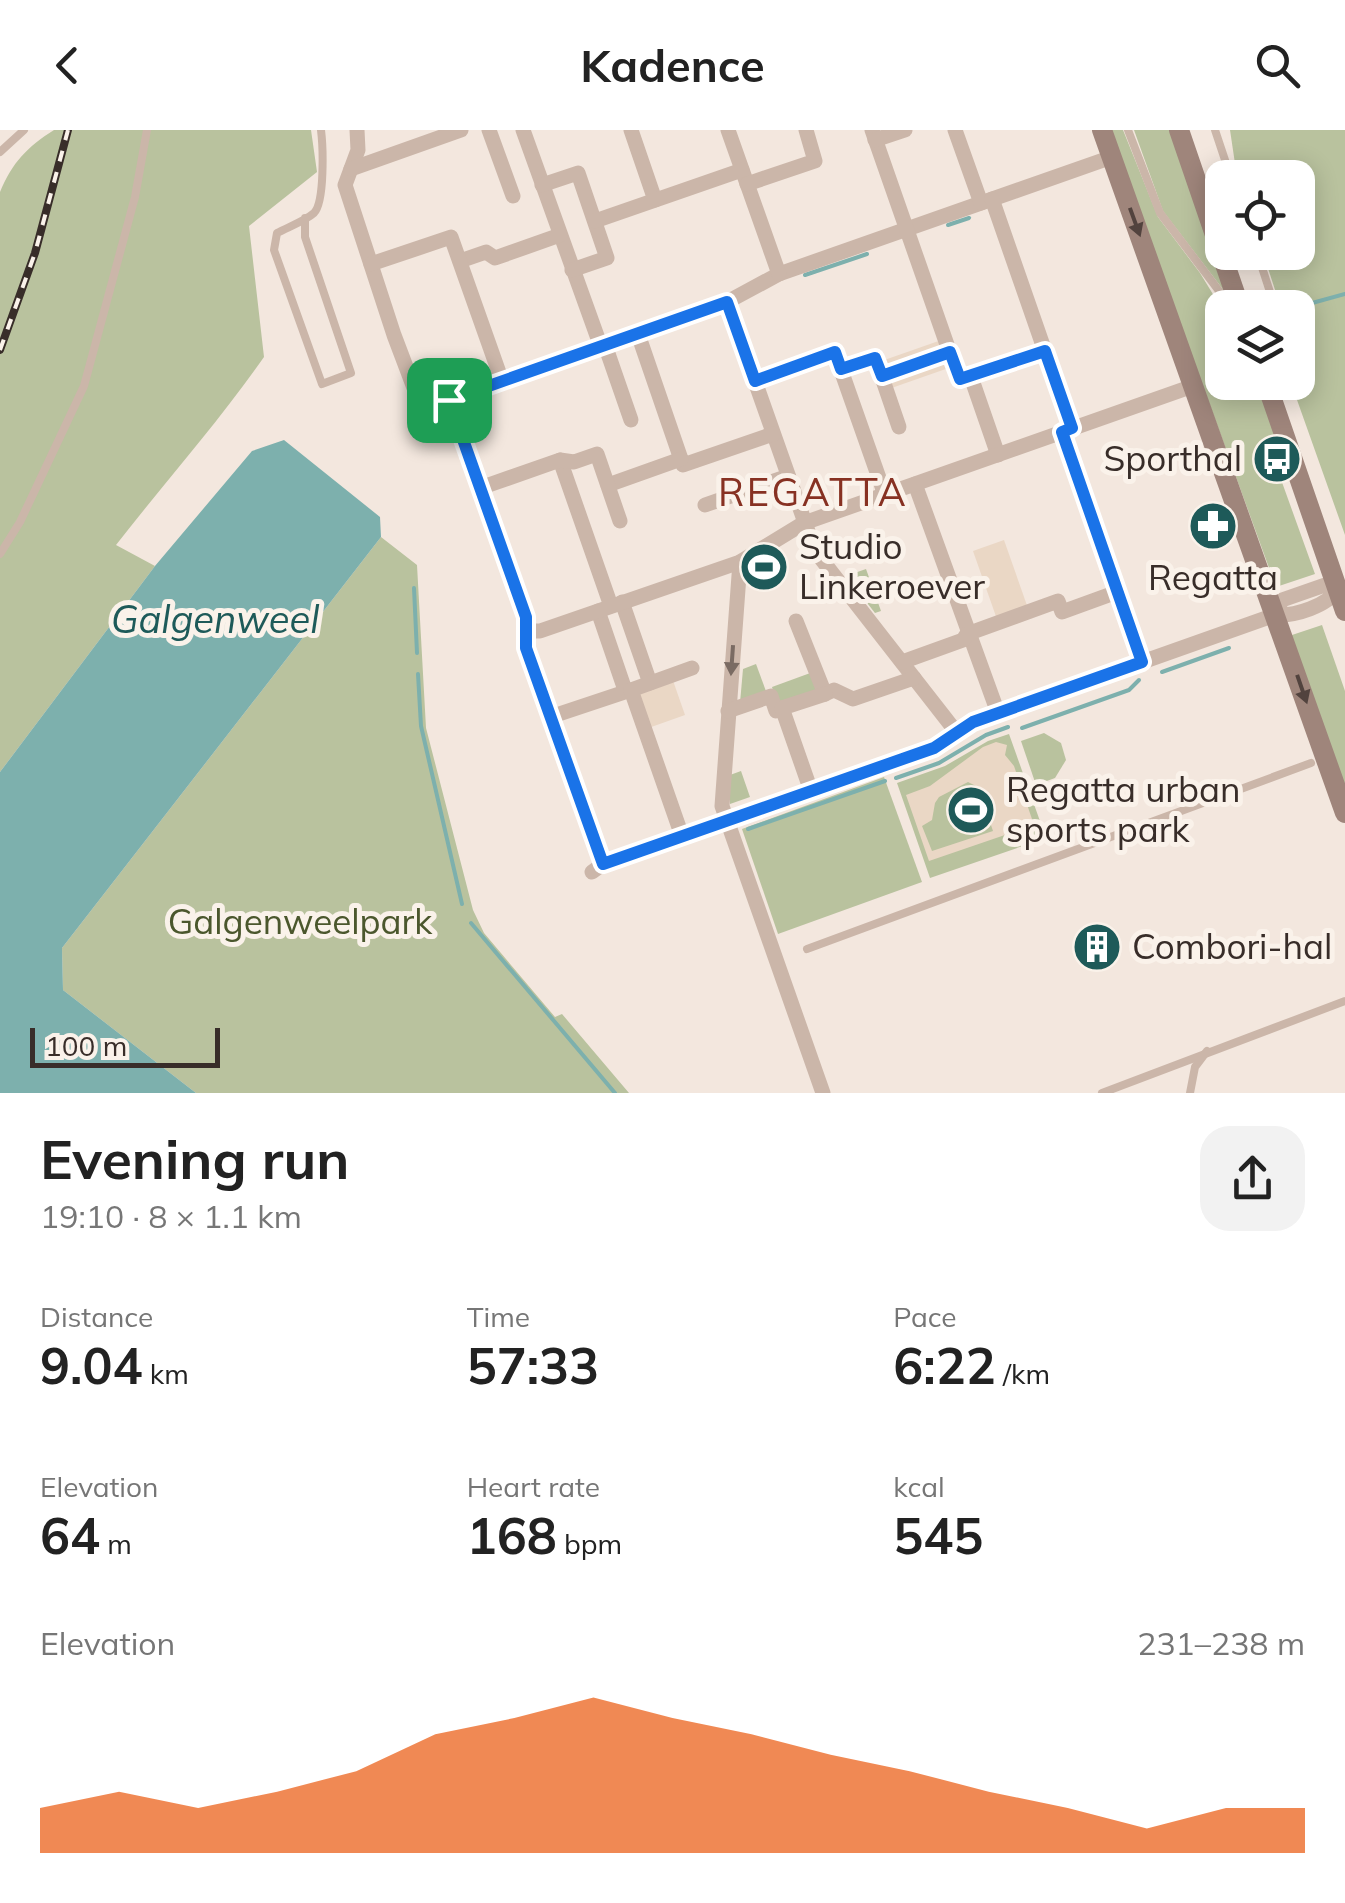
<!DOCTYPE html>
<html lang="en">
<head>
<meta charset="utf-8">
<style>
	:root { --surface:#fff; --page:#f2f2f2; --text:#222; --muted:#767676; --accent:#ea580c }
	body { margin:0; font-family:Mulish,sans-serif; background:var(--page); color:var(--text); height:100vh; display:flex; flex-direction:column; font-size:38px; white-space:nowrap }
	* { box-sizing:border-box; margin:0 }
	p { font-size:32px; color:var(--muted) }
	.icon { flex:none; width:55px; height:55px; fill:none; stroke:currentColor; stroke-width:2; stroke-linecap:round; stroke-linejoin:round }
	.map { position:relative; height:963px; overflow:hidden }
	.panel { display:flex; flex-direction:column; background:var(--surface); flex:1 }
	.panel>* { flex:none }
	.tools { position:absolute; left:1205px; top:30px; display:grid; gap:20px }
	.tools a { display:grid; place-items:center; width:110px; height:110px; border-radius:20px; background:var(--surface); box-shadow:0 5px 25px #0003; font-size:50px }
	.scale { position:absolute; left:30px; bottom:25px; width:190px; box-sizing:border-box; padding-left:10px; border:5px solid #382d29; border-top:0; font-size:28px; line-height:35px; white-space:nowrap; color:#382d29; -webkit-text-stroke:8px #faf2ea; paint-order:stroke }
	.pin { position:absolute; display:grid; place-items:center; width:85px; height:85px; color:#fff; margin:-42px; border-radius:20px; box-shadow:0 5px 15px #0006 }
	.round { display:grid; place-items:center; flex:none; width:105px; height:105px; border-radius:30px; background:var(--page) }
	.summary { display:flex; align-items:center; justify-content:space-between; height:170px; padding:0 40px }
	h1 { font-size:55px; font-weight:700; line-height:75px }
	.metrics { display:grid; grid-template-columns:repeat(3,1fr); gap:15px; height:170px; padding:10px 40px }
	.metrics div { display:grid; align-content:center }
	.metrics b { font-size:50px; font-weight:700 }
	.metrics small { font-size:28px; font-weight:400 }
	.metrics p { font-size:28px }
	.chart { height:280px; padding:20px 40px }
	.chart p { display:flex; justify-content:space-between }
	.chart svg { width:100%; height:180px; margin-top:10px; fill:var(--accent); opacity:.7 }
	header { display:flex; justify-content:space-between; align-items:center; height:130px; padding:0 40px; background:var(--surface); font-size:45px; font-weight:700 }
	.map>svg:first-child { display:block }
	.green { fill:#b9c29e }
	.plaza { fill:#ead7c5; fill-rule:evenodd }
	.water { fill:#7db0ad }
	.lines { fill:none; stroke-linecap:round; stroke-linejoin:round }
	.stream { stroke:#7db0ad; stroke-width:4 }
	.lane { stroke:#cbb6a9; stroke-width:8 }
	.street { stroke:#cbb6a9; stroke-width:15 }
	.secondary { stroke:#9f857b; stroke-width:20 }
	.rail-casing { stroke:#382d29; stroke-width:8 }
	.rail { stroke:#faf2ea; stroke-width:4; stroke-dasharray:11; stroke-linecap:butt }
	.oneway { fill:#52433e }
	.oneway2 { fill:#7a6b63 }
	.route-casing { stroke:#fff; stroke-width:20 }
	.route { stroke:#1a73e8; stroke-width:12 }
	.labels { text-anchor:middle; stroke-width:10; stroke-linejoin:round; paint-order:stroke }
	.poi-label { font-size:35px; fill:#382d29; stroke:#faf2ea; text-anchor:start }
	.park-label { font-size:35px; fill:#4b572d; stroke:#faf2ea }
	.neighbourhood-label { font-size:38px; letter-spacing:2.5px; fill:#873122; stroke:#faf2ea }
	.water-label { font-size:38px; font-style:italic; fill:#1e5a59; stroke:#faf2ea }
</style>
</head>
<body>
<header><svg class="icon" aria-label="back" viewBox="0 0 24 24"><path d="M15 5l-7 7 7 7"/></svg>Kadence<svg class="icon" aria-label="search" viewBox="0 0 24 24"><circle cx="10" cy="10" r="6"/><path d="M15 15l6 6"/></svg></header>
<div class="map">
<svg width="1345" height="963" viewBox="0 0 1345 963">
	<rect width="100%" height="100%" fill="#f3e7de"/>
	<!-- green -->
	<g class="green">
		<path d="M54,0H311L317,42L249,96L264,227C218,293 165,352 116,415L155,436L0,642V62C12,33 27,17 54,0Z"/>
		<path d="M1110,0H1123L1158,87L1200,143L1222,179V252L1260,253L1286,325L1274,330L1315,444L1276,457Z"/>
		<path d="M1134,0H1171L1225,162L1163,81Z"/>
		<path d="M1230,0H1345V405L1291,253L1298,252V178L1278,177V169L1263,123L1298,122V48L1237,47Z"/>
		<path d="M381,407L417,435L426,598L473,780L484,803L555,887L562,884L629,963H196L63,860L62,818Z"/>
		<path d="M866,439L881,481L875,483L846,446Z"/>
		<path d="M1322,495L1345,561V666L1289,506Z"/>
		<path d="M756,534L767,564L740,573L743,539Z"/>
		<path d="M813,542L820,561L778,576L772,557Z"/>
		<path d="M1044,603L1061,613L1066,630L1055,648L1036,655L1021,611Z"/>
		<path d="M1009,604L1046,708L930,748L897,653L945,636L988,611Z"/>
		<path d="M741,641L750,667L730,674V645Z"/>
		<path d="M884,647L922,752L778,804L742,699Z"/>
	</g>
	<!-- plaza -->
	<g class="plaza">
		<path d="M950,207L960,234L883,261L873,234Z"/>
		<path d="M1004,410L1030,484L999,495L973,421Z"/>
		<path d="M670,542L685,585L640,601L625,558Z"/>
		<path d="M996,612L1007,615L1005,625L1014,636L1034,695L929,731L906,665L930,656L983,617ZM968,652L978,657L993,701L932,721L922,696L932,690L935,673L939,667Z"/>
	</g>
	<!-- water -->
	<path class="water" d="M284,310L380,387L381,407L62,818L63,860L196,963H0V642L155,436L252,321Z"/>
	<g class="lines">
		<!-- stream -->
		<g class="stream">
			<path d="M948,95L969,88"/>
			<path d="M805,145L867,124"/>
			<path d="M1294,178L1345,164"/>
			<path d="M414,458L417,523"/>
			<path d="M1162,542L1229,518"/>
			<path d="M418,544L421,596L462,774"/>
			<path d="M1022,598L1129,560L1139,550"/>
			<path d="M896,648L939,633L986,605L1008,597"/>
			<path d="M748,699L885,651"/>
			<path d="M471,793L615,963"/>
		</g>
		<!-- lane -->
		<g class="lane">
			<path d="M1128,0L1160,83L1232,178"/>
			<path d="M1215,0L1231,48"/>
			<path d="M0,22L24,0"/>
			<path d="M305,88V107L351,243L322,254L274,120L277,103C288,97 305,91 314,83C325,72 323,16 321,0"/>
			<path d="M1257,122L1270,162V178"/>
			<path d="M0,424L20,392L84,256L135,67L147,0"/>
			<path d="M807,819L1311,633"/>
			<path d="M1102,963L1345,871"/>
			<path d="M1190,963L1195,937L1207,921"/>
		</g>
		<!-- street -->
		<g class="street">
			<path d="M357,0L358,20L345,55L394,205L422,279L727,172L779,144L1112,27"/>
			<path d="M489,0L513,66"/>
			<path d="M523,0L601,217"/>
			<path d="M631,0L655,70"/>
			<path d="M728,0L779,144"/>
			<path d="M872,0L959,249L1045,221"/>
			<path d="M955,0L981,73"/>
			<path d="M875,10L905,0"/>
			<path d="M351,39L461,0"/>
			<path d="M747,54L815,31L806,0"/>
			<path d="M542,55L578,43L607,128L572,140"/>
			<path d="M992,69L1072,299"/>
			<path d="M595,91L742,40"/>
			<path d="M460,131L486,122L495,128L560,105"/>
			<path d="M371,134L451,107L502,251"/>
			<path d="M727,172L815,421L957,603"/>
			<path d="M638,204L683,335L773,304"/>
			<path d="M605,215L631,290"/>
			<path d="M841,239L875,227L899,297"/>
			<path d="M882,246L950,222"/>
			<path d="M971,247L998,325"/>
			<path d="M755,251L835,223L885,365"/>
			<path d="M449,270L525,487L526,519L603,734"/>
			<path d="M1062,302L1142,532"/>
			<path d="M560,330L611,476"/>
			<path d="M915,354L998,583"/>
			<path d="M608,355L681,329"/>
			<path d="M480,358L560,330L574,332L597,324L620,391"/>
			<path d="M705,375L788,346"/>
			<path d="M740,432L722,676L823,963"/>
			<path d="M622,472L650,553"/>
			<path d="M598,481L625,560"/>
			<path d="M796,491L825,564L834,560L853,569L914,548"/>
			<path d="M526,501H540L740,432L804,393L1193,256"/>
			<path d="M902,532L963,510L967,504L1058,471L1062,482L1117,462"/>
			<path d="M728,581L771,566L776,581L782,578"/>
			<path d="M550,587L631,560"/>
			<path d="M811,661L782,578L825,564"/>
			<path d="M682,706L631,560L692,538"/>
			<path d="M592,742L603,734L933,618L973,592L1275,485C1296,486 1327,476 1338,459L1325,455L1282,470L1275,485"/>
		</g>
		<!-- secondary -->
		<g class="secondary">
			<path d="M1102,0L1345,683"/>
			<path d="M1179,0L1240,178"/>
			<path d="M1266,252L1345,481"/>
		</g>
		<!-- rail casing -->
		<g class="rail-casing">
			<path id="rail" d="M0,220L35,123L68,0"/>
		</g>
		<!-- rail -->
		<use href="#rail" class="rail"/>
	</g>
	<!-- one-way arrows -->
	<defs><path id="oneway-solid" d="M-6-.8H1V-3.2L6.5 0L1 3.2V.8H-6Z" transform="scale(2.5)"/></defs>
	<g class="oneway">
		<use href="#oneway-solid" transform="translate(1135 92) rotate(70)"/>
		<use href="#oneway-solid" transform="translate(1302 559) rotate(71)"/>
	</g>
	<use class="oneway2" href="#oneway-solid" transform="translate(732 530) rotate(94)"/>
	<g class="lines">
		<!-- route casing -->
		<g class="route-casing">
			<path id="route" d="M727,172L755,251L835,222L841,239L875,228L882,246L950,222L960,249L1045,221L1072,298L1062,302L1142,532L973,592L934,618L603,734L526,518V487L449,270Z"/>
		</g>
		<!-- route -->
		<use href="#route" class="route"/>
	</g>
	<!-- icons -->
	<defs>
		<g id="bus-disc" transform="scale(2.5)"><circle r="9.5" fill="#1e5a59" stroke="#faf2ea"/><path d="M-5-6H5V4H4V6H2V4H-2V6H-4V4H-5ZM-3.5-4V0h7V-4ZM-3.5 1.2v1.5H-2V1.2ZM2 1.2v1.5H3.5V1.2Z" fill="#fff"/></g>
		<g id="pharmacy-disc" transform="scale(2.5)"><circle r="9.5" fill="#1e5a59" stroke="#faf2ea"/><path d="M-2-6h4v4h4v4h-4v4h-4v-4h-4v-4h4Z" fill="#fff"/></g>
		<g id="stadium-disc" transform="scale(2.5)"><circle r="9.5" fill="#1e5a59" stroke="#faf2ea"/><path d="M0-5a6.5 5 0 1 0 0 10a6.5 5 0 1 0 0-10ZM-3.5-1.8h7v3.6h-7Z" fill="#fff"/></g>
		<g id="building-disc" transform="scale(2.5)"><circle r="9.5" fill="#1e5a59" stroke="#faf2ea"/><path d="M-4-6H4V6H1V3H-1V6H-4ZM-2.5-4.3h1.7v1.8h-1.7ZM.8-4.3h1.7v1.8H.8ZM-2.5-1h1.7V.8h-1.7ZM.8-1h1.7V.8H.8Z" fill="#fff"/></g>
	</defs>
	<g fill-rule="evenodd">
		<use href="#bus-disc" x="1277" y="329"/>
		<use href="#pharmacy-disc" x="1213" y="396"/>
		<use href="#stadium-disc" x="764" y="437"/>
		<use href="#stadium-disc" x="971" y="680"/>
		<use href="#building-disc" x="1097" y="817"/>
	</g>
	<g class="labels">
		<!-- poi labels -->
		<g class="poi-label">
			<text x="1242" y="341" text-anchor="end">Sporthal</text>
			<text x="799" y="429">Studio<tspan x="799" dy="40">Linkeroever</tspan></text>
			<text x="1213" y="460" text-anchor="middle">Regatta</text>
			<text x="1006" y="672">Regatta urban<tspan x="1006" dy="40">sports park</tspan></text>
			<text x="1132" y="829">Combori-hal</text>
		</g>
		<!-- park labels -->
		<g class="park-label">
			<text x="300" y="804">Galgenweelpark</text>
		</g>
		<!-- neighbourhood labels -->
		<g class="neighbourhood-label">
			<text x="813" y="376">REGATTA</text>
		</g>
		<!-- water labels -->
		<g class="water-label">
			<text x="215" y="503">Galgenweel</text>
		</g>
	</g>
</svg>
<div class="tools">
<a><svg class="icon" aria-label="locate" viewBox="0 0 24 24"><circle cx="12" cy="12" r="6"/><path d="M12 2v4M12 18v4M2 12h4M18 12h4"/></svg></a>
<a><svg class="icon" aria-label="layers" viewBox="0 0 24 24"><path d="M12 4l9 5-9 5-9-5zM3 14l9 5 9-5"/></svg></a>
</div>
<div class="scale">100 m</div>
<div class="pin" style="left:449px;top:270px;background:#1e9e55"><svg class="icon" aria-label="arrive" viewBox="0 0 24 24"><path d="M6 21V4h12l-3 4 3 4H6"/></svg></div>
</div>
<section class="panel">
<div class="summary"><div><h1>Evening run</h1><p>19:10 · 8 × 1.1 km</p></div><a class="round"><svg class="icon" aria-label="share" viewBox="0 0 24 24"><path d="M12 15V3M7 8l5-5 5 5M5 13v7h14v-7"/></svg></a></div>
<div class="metrics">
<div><p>Distance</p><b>9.04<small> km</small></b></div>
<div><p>Time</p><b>57:33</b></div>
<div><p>Pace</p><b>6:22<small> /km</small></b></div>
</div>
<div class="metrics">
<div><p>Elevation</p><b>64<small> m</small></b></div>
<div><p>Heart rate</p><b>168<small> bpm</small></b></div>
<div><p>kcal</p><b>545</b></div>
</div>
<div class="chart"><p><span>Elevation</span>231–238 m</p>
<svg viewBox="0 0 160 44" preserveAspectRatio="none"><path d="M0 44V33L10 29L20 33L30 29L40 24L50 15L60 11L70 6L80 11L90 15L100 20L110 24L120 29L130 33L140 38L150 33L160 33V44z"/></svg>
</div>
</section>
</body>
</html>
